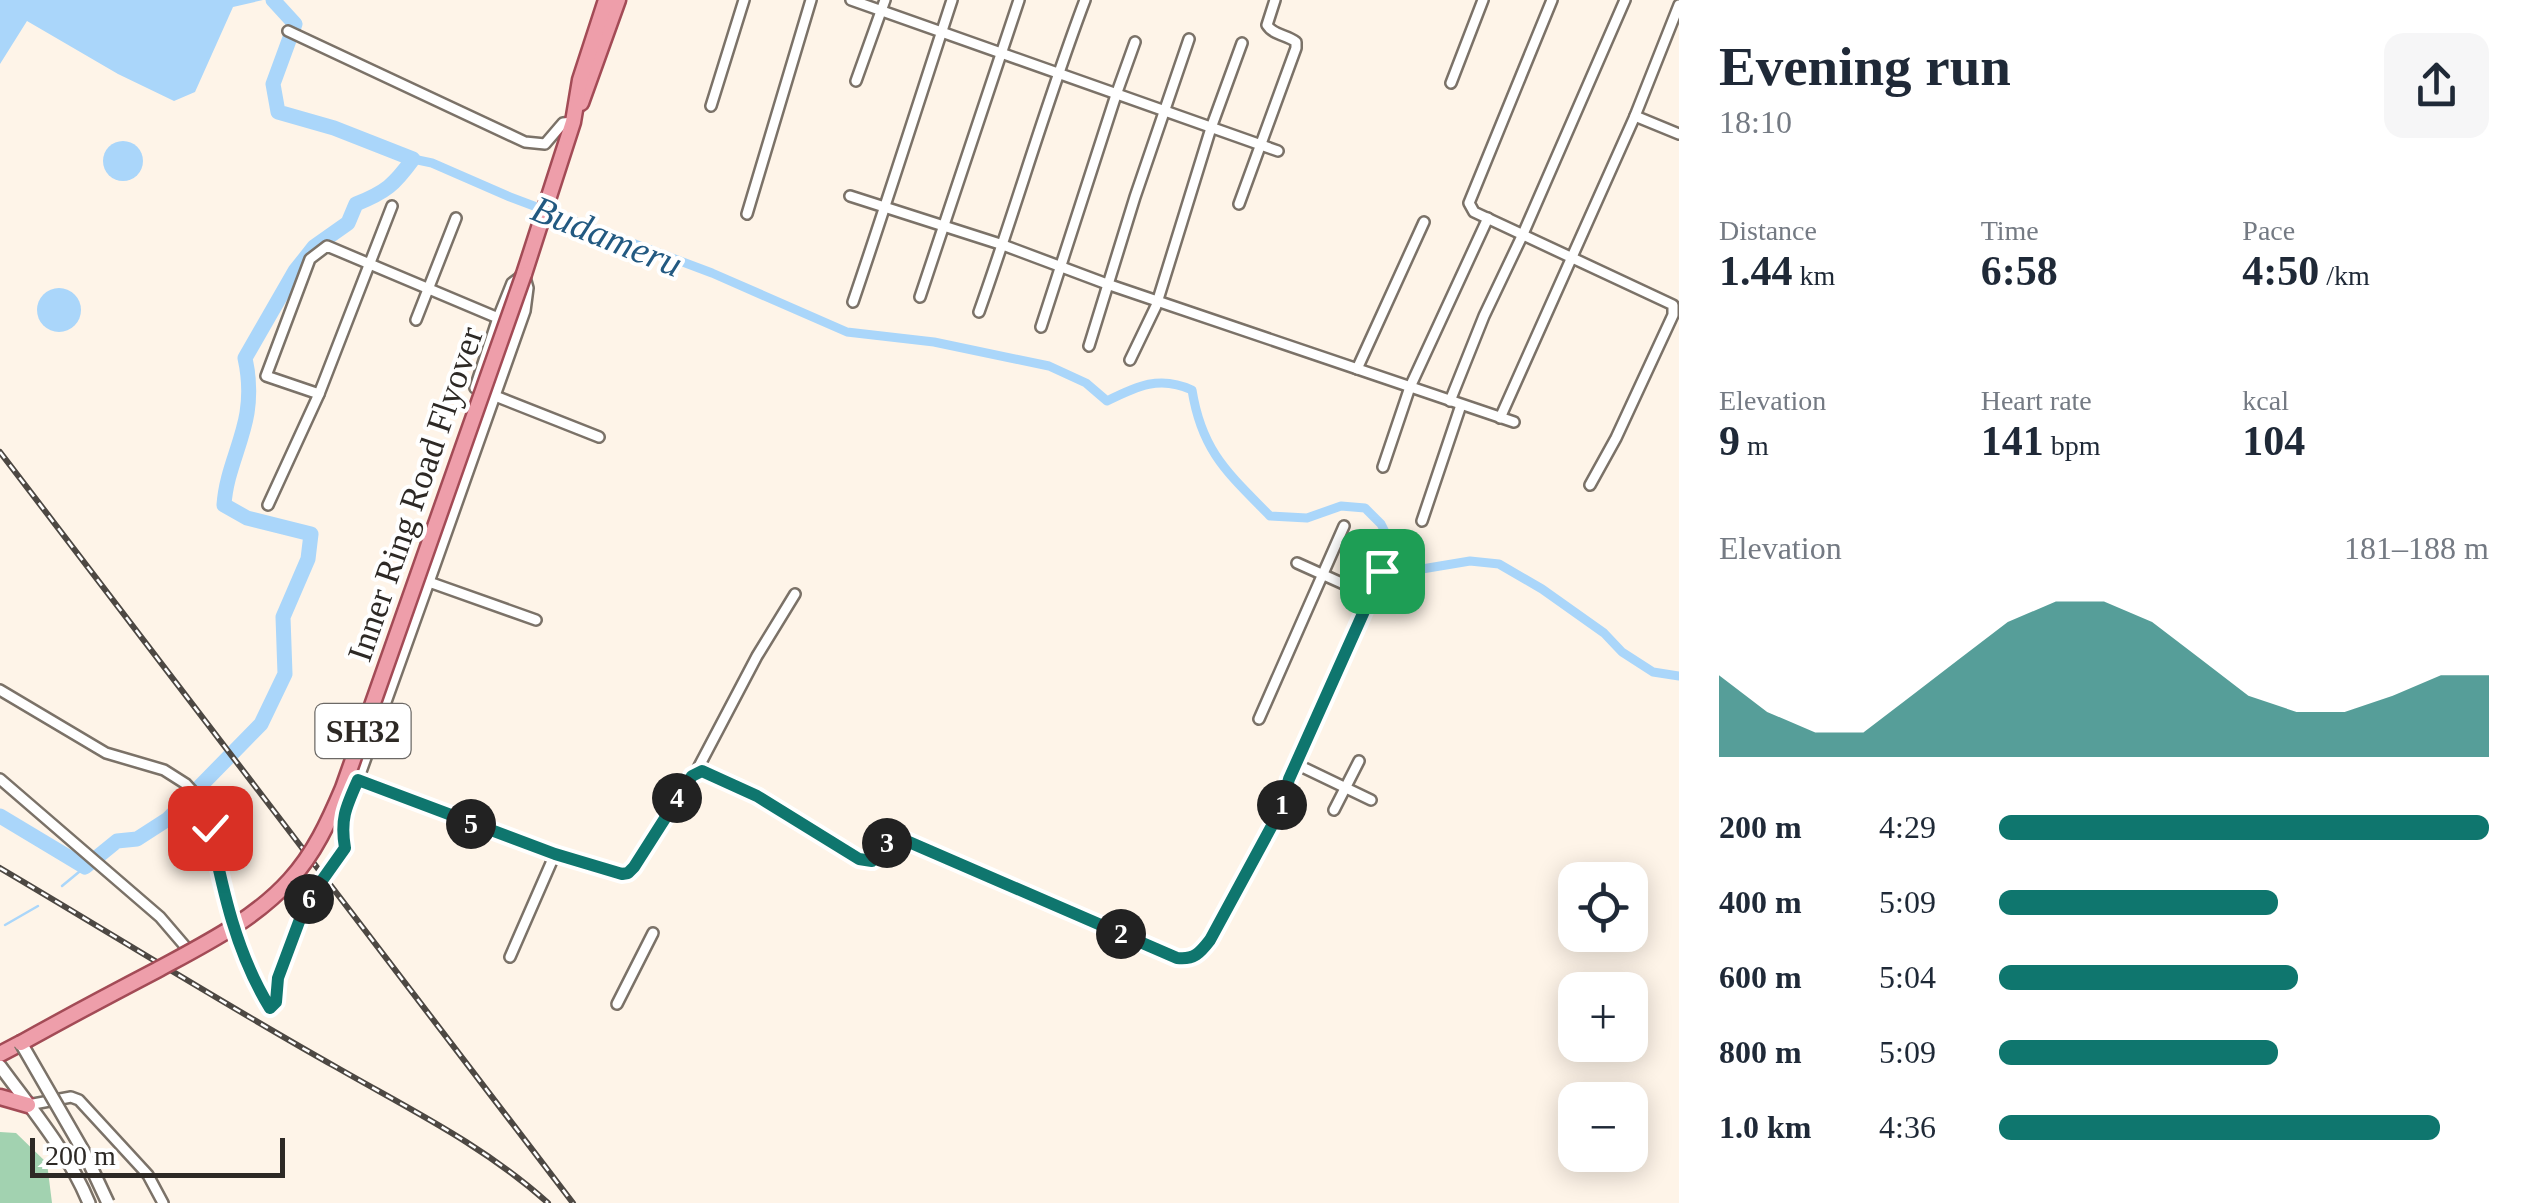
<!DOCTYPE html>
<html lang="en">
<head>
<meta charset="utf-8">
<style>
	:root { --surface:#fff; --page:#f6f6f7; --text:#1f2937; --muted:#747a83; --accent:#0f766e }
	body { margin:0; font-family:Georgia,serif; background:var(--page); color:var(--text); height:100vh; display:flex; flex-direction:column; font-size:38px; white-space:nowrap }
	* { box-sizing:border-box; margin:0 }
	p { font-size:32px; color:var(--muted) }
	.icon { flex:none; width:55px; height:55px; fill:none; stroke:currentColor; stroke-width:2; stroke-linecap:round; stroke-linejoin:round }
	.map { position:relative; flex:1; overflow:hidden }
	.drawer { display:flex; flex-direction:column; background:var(--surface); width:850px }
	.drawer>* { flex:none }
	.fabs { position:absolute; left:1558px; top:862px; display:grid; gap:20px }
	.fabs a { display:grid; place-items:center; width:90px; height:90px; border-radius:20px; background:var(--surface); box-shadow:0 5px 25px #0003; font-size:50px }
	.scale { position:absolute; left:30px; bottom:25px; width:255px; box-sizing:border-box; padding-left:10px; border:5px solid #2d2925; border-top:0; font-size:28px; line-height:35px; white-space:nowrap; color:#2d2925; -webkit-text-stroke:8px #fff; paint-order:stroke }
	.pin { position:absolute; display:grid; place-items:center; width:85px; height:85px; color:#fff; margin:-42px; border-radius:20px; box-shadow:0 5px 15px #0006 }
	.km { position:absolute; width:50px; height:50px; margin:-25px; border-radius:50%; background:#222; color:#fff; font-size:28px; line-height:50px; text-align:center }
	.round { display:grid; place-items:center; flex:none; width:105px; height:105px; border-radius:20px; background:var(--page) }
	.headline { display:flex; align-items:center; justify-content:space-between; height:170px; padding:0 40px }
	h1 { font-size:55px; font-weight:700; line-height:75px }
	.metrics { display:grid; grid-template-columns:repeat(3,1fr); gap:15px; height:170px; padding:10px 40px }
	.metrics div { display:grid; align-content:center }
	.metrics b { font-size:42px; font-weight:700 }
	.metrics small { font-size:28px; font-weight:400 }
	.metrics p { font-size:28px }
	.chart { height:280px; padding:20px 40px }
	.chart p { display:flex; justify-content:space-between }
	.chart svg { width:100%; height:180px; margin-top:10px; fill:var(--accent); opacity:.7 }
	ul { padding:0 40px; list-style:none; font-size:32px }
	li { display:grid; grid-template-columns:160px 120px 1fr; align-items:center; height:75px }
	li i { height:25px; border-radius:12px; background:var(--accent) }
	main { display:flex; flex:1; min-height:0 }
	.map>svg:first-child { display:block }
	.green { fill:#a2d2b0 }
	.water { fill:#aad6fa }
	.lines { fill:none; stroke-linecap:round; stroke-linejoin:round }
	.stream { stroke:#aad6fa; stroke-width:2.5 }
	.canal { stroke:#aad6fa; stroke-width:9 }
	.river { stroke:#aad6fa; stroke-width:15 }
	.minor-casing { stroke:#7b7268; stroke-width:14 }
	.tertiary-casing { stroke:#7b7268; stroke-width:16 }
	.primary-casing { stroke:#a34b56; stroke-width:19 }
	.minor { stroke:#fff; stroke-width:9 }
	.tertiary { stroke:#fff; stroke-width:11 }
	.primary { stroke:#ee9eaa; stroke-width:14 }
	.rail-casing { stroke:#4d4843; stroke-width:6 }
	.rail { stroke:#fff; stroke-width:2.5; stroke-dasharray:8; stroke-linecap:butt }
	.tertiary-bridge-casing { stroke:#7b7268; stroke-width:16; stroke-linecap:butt }
	.primary-bridge-casing { stroke:#a34b56; stroke-width:19; stroke-linecap:butt }
	.tertiary-bridge { stroke:#fff; stroke-width:11 }
	.primary-bridge { stroke:#ee9eaa; stroke-width:14 }
	.route-casing { stroke:#fff; stroke-width:20 }
	.route { stroke:#0f766e; stroke-width:12 }
	.labels { text-anchor:middle; stroke-width:8; stroke-linejoin:round; paint-order:stroke }
	.shield { fill:#fff; stroke:#6c6966; stroke-width:2.5 }
	.shield-label { font-size:32px; font-weight:bold; fill:#2d2925 }
	.street-label { font-size:35px; fill:#2d2925; stroke:#fff }
	.water-label { font-size:38px; font-style:italic; fill:#225981; stroke:#fff }
</style>
</head>
<body>
<main>
<div class="map">
<svg width="1679" height="1203" viewBox="0 0 1679 1203">
	<rect width="100%" height="100%" fill="#fef4e8"/>
	<!-- green -->
	<path class="green" d="M0,1132L16,1133L47,1163L52,1203H0Z"/>
	<!-- water -->
	<g class="water">
		<path d="M0,0H263L233,7L195,92L174,101L118,74L27,21L0,64Z"/>
		<circle cx="123" cy="161" r="20"/>
		<circle cx="59" cy="310" r="22"/>
	</g>
	<g class="lines">
		<!-- stream -->
		<g class="stream">
			<path d="M62,886L85,867"/>
			<path d="M5,925L38,906"/>
		</g>
		<!-- canal -->
		<path class="canal" d="M413,159L432,163L510,197L712,273L847,332L934,342L1049,366L1086,383L1107,401C1137,386 1160,375 1192,390C1202,452 1228,473 1270,516L1307,518L1341,506L1365,508L1381,524L1395,552L1416,570L1470,561L1499,564L1542,589L1604,633L1622,652L1653,672L1679,676"/>
		<!-- river -->
		<path class="river" d="M0,816L85,867L117,841L137,839L168,819L261,724L285,674L283,617L308,559L311,534L247,518L224,505C226,472 242,444 247,413C250,394 249,376 245,358L295,271L314,247L348,223L356,204C386,192 394,185 413,159L334,128L278,112L273,84L295,24L273,0"/>
		<!-- minor casing -->
		<g class="minor-casing">
			<g id="minor">
				<path d="M851,0L1278,151"/>
				<path d="M1552,0L1469,203L1474,212L1673,305V315L1616,438L1590,485"/>
				<path d="M288,31L525,142L545,144L563,123L573,122"/>
				<path d="M856,81L885,0"/>
				<path d="M1451,83L1483,0"/>
				<path d="M711,106L744,0"/>
				<path d="M1635,116L1679,134"/>
				<path d="M850,196L1003,245L1107,284L1514,422"/>
				<path d="M1239,204L1296,48V42C1287,35 1273,35 1267,25L1275,0"/>
				<path d="M747,214L811,0"/>
				<path d="M920,297L1019,0"/>
				<path d="M853,302C887,202 919,101 952,0"/>
				<path d="M979,312C1016,208 1046,103 1085,0"/>
				<path d="M416,320L456,218"/>
				<path d="M1041,327L1116,95L1135,42"/>
				<path d="M1089,346L1135,197L1189,39"/>
				<path d="M1130,360L1156,306L1211,128L1242,43"/>
				<path d="M1357,369L1424,222"/>
				<path d="M319,394L266,376L310,259L327,246L498,318L475,388L599,437"/>
				<path d="M1450,401L1484,316L1523,234L1625,0"/>
				<path d="M1500,418L1635,116L1679,5"/>
				<path d="M1383,467L1410,387L1488,218"/>
				<path d="M268,505L319,394L392,206"/>
				<path d="M1422,521L1461,405"/>
				<path d="M1297,563L1395,607"/>
				<path d="M429,582L525,311L528,288L524,274L512,283L498,318"/>
				<path d="M536,620L429,582L358,780L555,854L622,874L628,873L634,867L692,775L696,772L757,656L795,594"/>
				<path d="M0,690L106,753L164,770L186,784L198,797L210,828L229,916L244,958L270,1009L275,1002L279,978L305,903L345,848C340,819 346,807 358,780"/>
				<path d="M1259,719L1344,526"/>
				<path d="M1296,764L1371,800"/>
				<path d="M696,772L702,771L757,796L859,859L872,861L887,843L902,839L1177,958C1194,960 1200,953 1209,940L1275,820L1283,801L1289,779L1382,571"/>
				<path d="M0,779L160,917L190,952"/>
				<path d="M1334,810L1359,761"/>
				<path d="M510,957L555,854"/>
				<path d="M617,1004L653,933"/>
				<path d="M28,1105L71,1097L79,1100L148,1175L163,1203"/>
			</g>
		</g>
		<!-- tertiary casing -->
		<g class="tertiary-casing">
			<path id="tertiary" d="M0,1066C33,1111 68,1152 89,1203"/>
		</g>
		<!-- primary casing -->
		<g class="primary-casing">
			<g id="primary">
				<path d="M581,103L618,0"/>
				<path d="M524,274L573,122L580,80L606,0"/>
				<path d="M0,1054L21,1043"/>
				<path d="M0,1097L28,1105"/>
			</g>
		</g>
		<!-- minor -->
		<use href="#minor" class="minor"/>
		<!-- tertiary -->
		<use href="#tertiary" class="tertiary"/>
		<!-- primary -->
		<use href="#primary" class="primary"/>
		<!-- rail casing -->
		<g class="rail-casing">
			<g id="rail">
				<path d="M0,452L573,1203"/>
				<path d="M0,868C112,934 222,1003 336,1067C409,1109 485,1146 548,1203"/>
			</g>
		</g>
		<!-- rail -->
		<use href="#rail" class="rail"/>
		<!-- tertiary-bridge casing -->
		<g class="tertiary-bridge-casing">
			<path id="tertiary-bridge" d="M21,1043L85,1154L108,1203"/>
		</g>
		<!-- primary-bridge casing -->
		<g class="primary-bridge-casing">
			<path id="primary-bridge" d="M21,1043C66,1018 111,994 157,970C203,945 254,920 290,880C314,854 329,821 343,788L524,274"/>
		</g>
		<!-- tertiary-bridge -->
		<use href="#tertiary-bridge" class="tertiary-bridge"/>
		<!-- primary-bridge -->
		<use href="#primary-bridge" class="primary-bridge"/>
	</g>
	<g class="lines">
		<!-- route casing -->
		<g class="route-casing">
			<path id="route" d="M210,828C223,891 236,953 270,1008L276,1002L278,978L306,903L345,848C340,819 346,807 358,780L555,854L622,874L628,873L634,867L692,776L702,771L757,796L859,859L872,861L887,843L902,839L1177,958C1194,960 1200,953 1210,940L1275,820L1283,801L1289,779L1382,571"/>
		</g>
		<!-- route -->
		<use href="#route" class="route"/>
	</g>
	<g class="labels">
		<!-- shield labels -->
		<rect class="shield" x="315.5" y="704" width="95" height="54" rx="8"/>
		<g class="shield-label">
			<text x="363" y="742">SH32</text>
		</g>
		<!-- street labels -->
		<g class="street-label">
			<text transform="translate(415 494) rotate(-71)" y="12">Inner Ring Road Flyover</text>
		</g>
		<!-- water labels -->
		<g class="water-label">
			<text transform="translate(607 236) rotate(22)" y="13">Budameru</text>
		</g>
	</g>
</svg>
<div class="fabs">
<a><svg class="icon" aria-label="locate" viewBox="0 0 24 24"><circle cx="12" cy="12" r="6"/><path d="M12 2v4M12 18v4M2 12h4M18 12h4"/></svg></a>
<a>+</a>
<a>−</a>
</div>
<div class="scale">200 m</div>
<div class="pin" style="left:1382px;top:571px;background:#1e9e55"><svg class="icon" aria-label="arrive" viewBox="0 0 24 24"><path d="M6 21V4h12l-3 4 3 4H6"/></svg></div>
<div class="pin" style="left:210px;top:828px;background:#d93025"><svg class="icon" aria-label="check" viewBox="0 0 24 24"><path d="M5 12l5 5 9-10"/></svg></div>
<b class="km" style="left:1282px;top:805px">1</b>
<b class="km" style="left:1121px;top:934px">2</b>
<b class="km" style="left:887px;top:843px">3</b>
<b class="km" style="left:677px;top:798px">4</b>
<b class="km" style="left:471px;top:824px">5</b>
<b class="km" style="left:309px;top:899px">6</b>
</div>
<section class="drawer">
<div class="headline"><div><h1>Evening run</h1><p>18:10</p></div><a class="round"><svg class="icon" aria-label="share" viewBox="0 0 24 24"><path d="M12 15V3M7 8l5-5 5 5M5 13v7h14v-7"/></svg></a></div>
<div class="metrics">
<div><p>Distance</p><b>1.44<small> km</small></b></div>
<div><p>Time</p><b>6:58</b></div>
<div><p>Pace</p><b>4:50<small> /km</small></b></div>
</div>
<div class="metrics">
<div><p>Elevation</p><b>9<small> m</small></b></div>
<div><p>Heart rate</p><b>141<small> bpm</small></b></div>
<div><p>kcal</p><b>104</b></div>
</div>
<div class="chart"><p><span>Elevation</span>181–188 m</p>
<svg viewBox="0 0 160 44" preserveAspectRatio="none"><path d="M0 44V24L10 33L20 38L30 38L40 29L50 20L60 11L70 6L80 6L90 11L100 20L110 29L120 33L130 33L140 29L150 24L160 24V44z"/></svg>
</div>
<ul>
<li><b>200 m</b>4:29<i style="width:100%"></i></li>
<li><b>400 m</b>5:09<i style="width:57%"></i></li>
<li><b>600 m</b>5:04<i style="width:61%"></i></li>
<li><b>800 m</b>5:09<i style="width:57%"></i></li>
<li><b>1.0 km</b>4:36<i style="width:90%"></i></li>
</ul>
</section>
</main>
</body>
</html>
